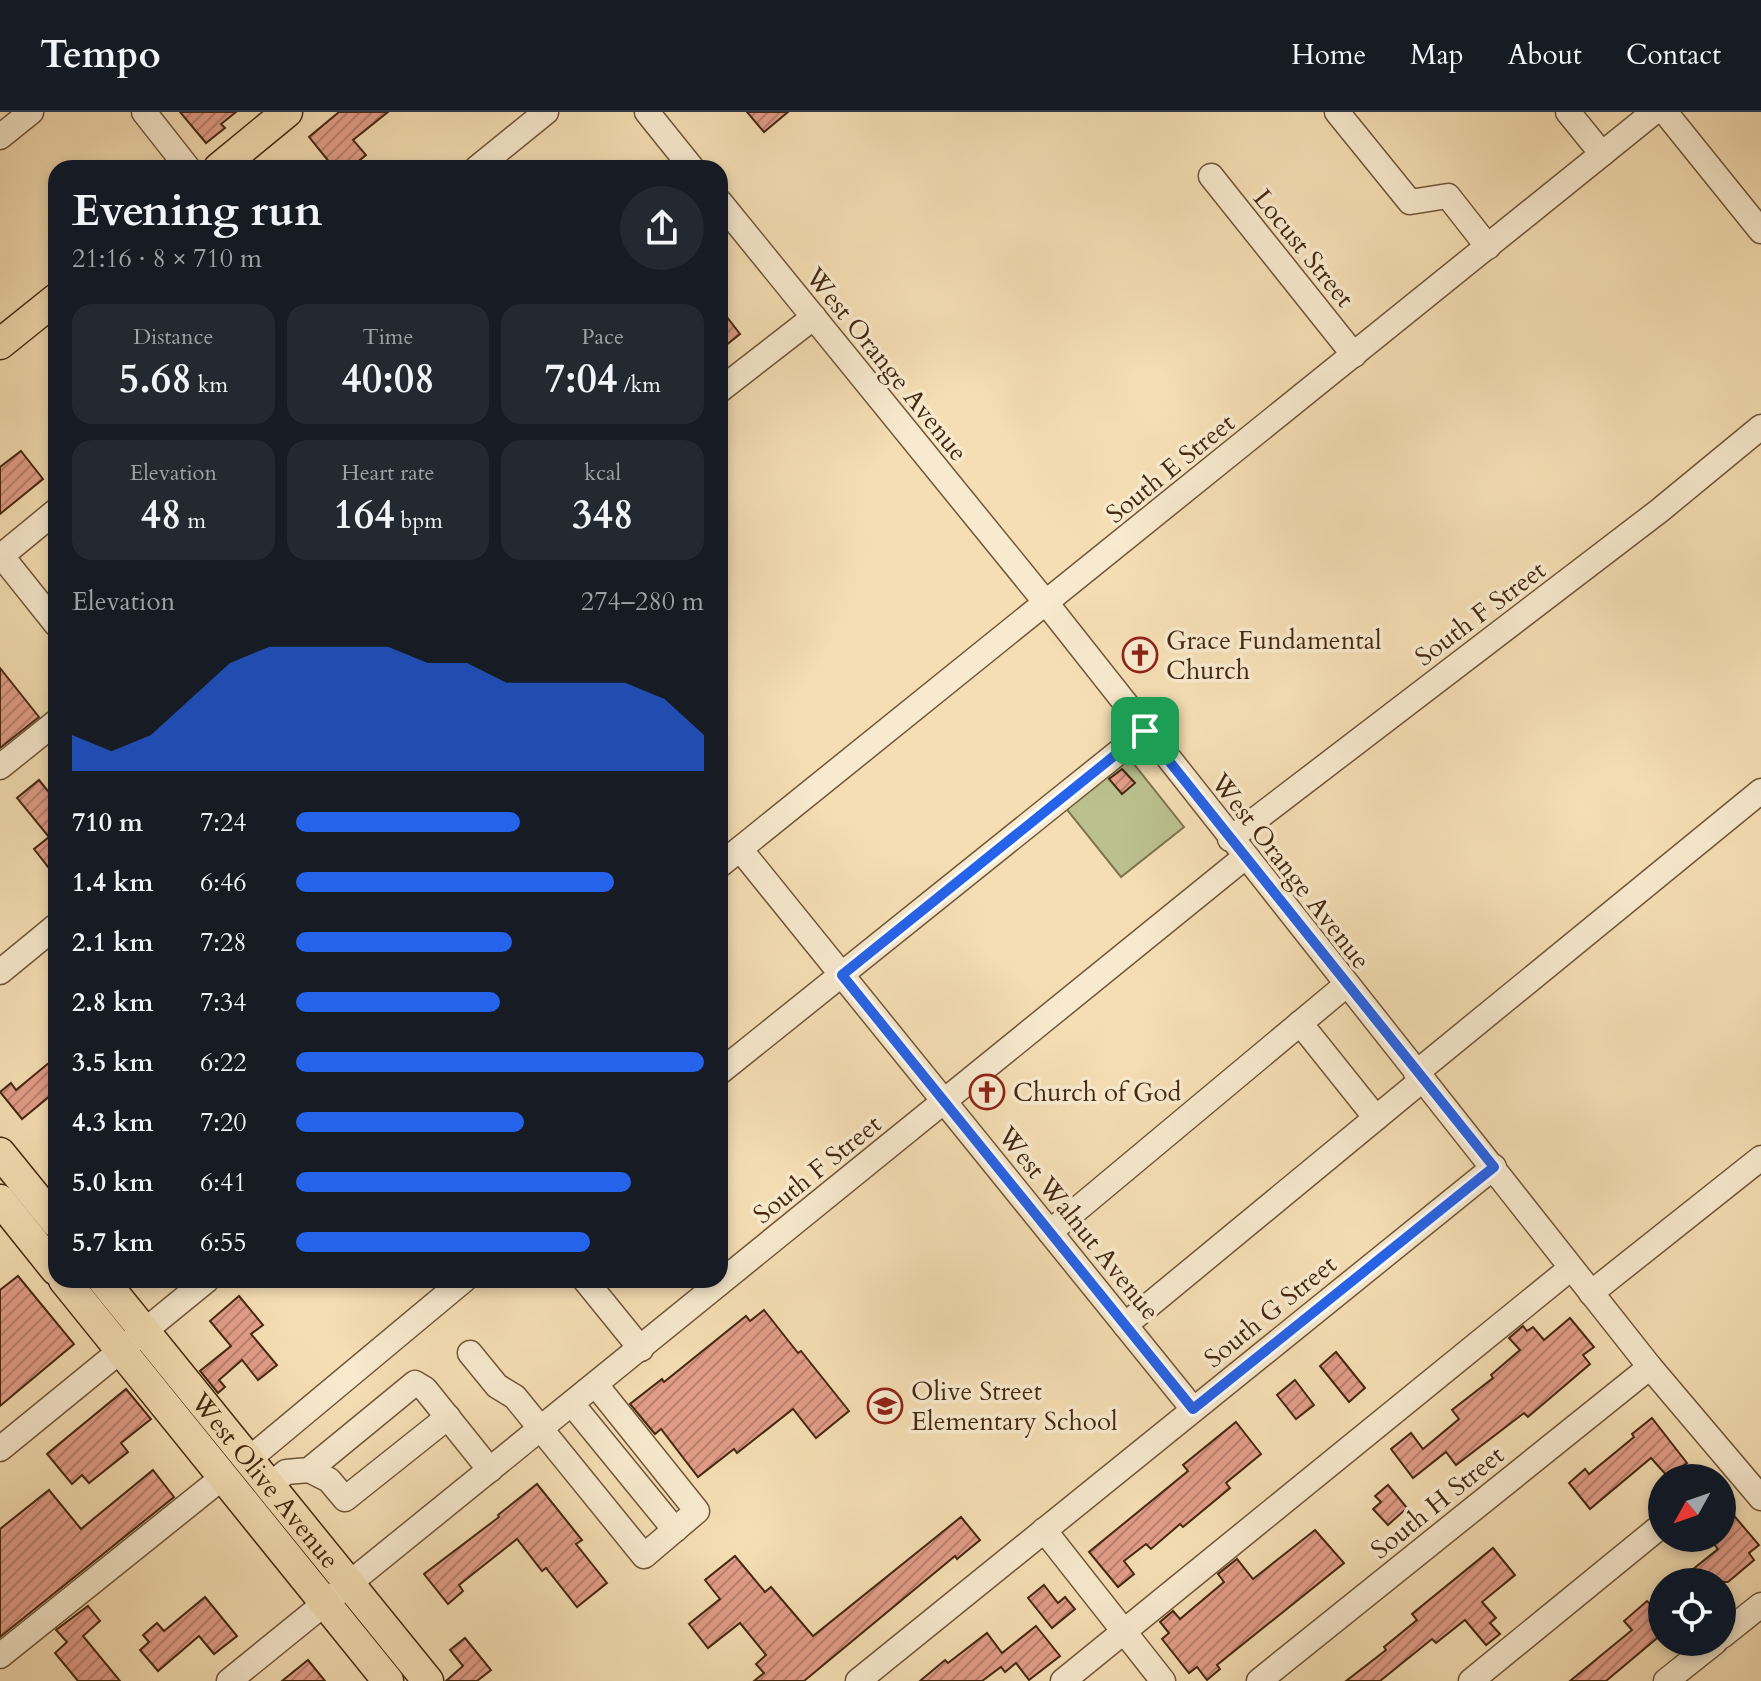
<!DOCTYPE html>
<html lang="en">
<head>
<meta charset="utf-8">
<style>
	:root { --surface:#171b24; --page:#242831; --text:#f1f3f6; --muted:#9ea1a6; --line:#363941; --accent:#2563eb }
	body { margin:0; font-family:Cardo,serif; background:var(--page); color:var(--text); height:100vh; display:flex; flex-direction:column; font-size:30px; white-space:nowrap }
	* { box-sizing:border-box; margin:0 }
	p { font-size:26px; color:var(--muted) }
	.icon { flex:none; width:44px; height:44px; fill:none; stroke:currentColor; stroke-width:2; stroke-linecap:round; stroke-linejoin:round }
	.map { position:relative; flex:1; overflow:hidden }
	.side { position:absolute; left:48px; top:48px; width:680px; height:1128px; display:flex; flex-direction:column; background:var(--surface); border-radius:24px; box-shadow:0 4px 12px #0003 }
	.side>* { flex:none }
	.needle { width:52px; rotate:230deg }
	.tools { position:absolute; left:1648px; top:1352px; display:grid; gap:16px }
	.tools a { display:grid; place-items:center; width:88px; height:88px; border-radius:50%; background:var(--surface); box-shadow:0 4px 12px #0003; font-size:40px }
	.pin { position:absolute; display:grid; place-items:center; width:68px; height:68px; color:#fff; margin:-34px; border-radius:16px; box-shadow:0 4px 12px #0006 }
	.round { display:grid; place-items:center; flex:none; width:84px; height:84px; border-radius:42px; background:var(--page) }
	.head { display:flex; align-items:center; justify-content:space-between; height:136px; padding:0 24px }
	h1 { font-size:44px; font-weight:700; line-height:60px }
	.metrics { display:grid; grid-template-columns:repeat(3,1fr); gap:12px; height:136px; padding:8px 24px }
	.metrics div { display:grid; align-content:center; border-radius:20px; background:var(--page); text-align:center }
	.metrics b { font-size:40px; font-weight:700 }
	.metrics small { font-size:22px; font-weight:400 }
	.metrics p { font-size:22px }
	.chart { height:224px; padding:16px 24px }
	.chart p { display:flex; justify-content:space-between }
	.chart svg { width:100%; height:144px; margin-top:8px; fill:var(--accent); opacity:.7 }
	ul { padding:0 24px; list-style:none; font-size:26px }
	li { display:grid; grid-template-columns:128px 96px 1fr; align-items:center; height:60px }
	li i { height:20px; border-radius:10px; background:var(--accent) }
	header { display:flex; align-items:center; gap:48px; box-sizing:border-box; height:112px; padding:0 40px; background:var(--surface); border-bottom:2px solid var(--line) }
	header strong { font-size:38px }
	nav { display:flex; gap:44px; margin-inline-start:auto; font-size:28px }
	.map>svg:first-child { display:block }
	.park { fill:#bac18e; stroke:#80744f; stroke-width:2 }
	.building { fill:url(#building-hatch); stroke:#452810; stroke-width:2 }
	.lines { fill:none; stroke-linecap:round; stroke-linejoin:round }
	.minor-casing { stroke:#715639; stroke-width:27 }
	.major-casing { stroke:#452810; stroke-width:33 }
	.minor { stroke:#f8eace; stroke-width:24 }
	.major { stroke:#f5deb4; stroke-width:30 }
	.route-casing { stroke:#fff; stroke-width:16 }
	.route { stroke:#2563eb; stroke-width:10 }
	.labels { text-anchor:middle; stroke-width:7; stroke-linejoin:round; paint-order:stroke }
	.street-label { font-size:26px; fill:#452810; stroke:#f8eace }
	.poi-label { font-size:26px; fill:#452810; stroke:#f8eace; text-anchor:start }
</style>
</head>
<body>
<header>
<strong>Tempo</strong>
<nav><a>Home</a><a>Map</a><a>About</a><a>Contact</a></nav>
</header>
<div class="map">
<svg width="1761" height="1569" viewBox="0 0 1761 1569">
	<defs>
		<pattern id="building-hatch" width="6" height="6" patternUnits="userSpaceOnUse" patternTransform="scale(2)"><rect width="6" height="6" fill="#e39e89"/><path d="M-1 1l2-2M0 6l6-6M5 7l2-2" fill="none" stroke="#ba816f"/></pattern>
	</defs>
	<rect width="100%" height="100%" fill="#f5deb4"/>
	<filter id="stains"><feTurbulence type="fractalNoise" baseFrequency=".0025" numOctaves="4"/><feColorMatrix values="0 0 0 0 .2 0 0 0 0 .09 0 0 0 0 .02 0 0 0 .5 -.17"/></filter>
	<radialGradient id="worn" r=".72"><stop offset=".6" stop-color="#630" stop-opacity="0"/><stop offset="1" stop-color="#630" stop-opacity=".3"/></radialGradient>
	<!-- park -->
	<path class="park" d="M1126,642L1184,715L1121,765L1064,694Z"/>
	<!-- building -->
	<g class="building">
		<path d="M180,0H236L221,12L225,16L206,31Z"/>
		<path d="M339,0H388L353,28L366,43L350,56H334L309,25Z"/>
		<path d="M747,0H788L764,20Z"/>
		<path d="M720,196L740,222L720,238Z"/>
		<path d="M21,339L43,367L0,402V355Z"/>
		<path d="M0,556L39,605L0,636Z"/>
		<path d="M1122,657L1135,671L1122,682L1109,667Z"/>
		<path d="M39,668L56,689V765L34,737L49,725L17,686Z"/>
		<path d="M56,945V979L22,1007L0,980L11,971L16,978Z"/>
		<path d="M18,1164L74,1232L0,1294V1178Z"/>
		<path d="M239,1184L263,1213L251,1222L277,1253L258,1268L242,1248L219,1268L225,1275L218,1281L200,1259L231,1234L210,1209Z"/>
		<path d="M764,1198L798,1241L801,1239L849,1299L816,1326L793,1297L737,1341L734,1337L698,1365L661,1317L655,1322L630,1292L662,1267L664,1270L746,1204L750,1209Z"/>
		<path d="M1570,1206L1594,1235L1583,1243L1590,1252L1528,1305L1524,1301L1456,1353L1446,1340L1413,1366L1391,1337L1411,1321L1423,1337L1459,1307L1452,1298L1493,1266L1491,1263L1520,1238L1509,1226L1523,1214L1527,1219L1533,1215L1544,1228Z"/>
		<path d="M1336,1240L1365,1276L1349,1290L1320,1254Z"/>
		<path d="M1295,1268L1314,1293L1296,1307L1277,1283Z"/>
		<path d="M126,1277L151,1307L121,1331L128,1340L89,1371L82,1363L72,1372L47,1342Z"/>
		<path d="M1652,1306L1687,1351L1668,1365L1651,1346L1590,1397L1569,1371L1585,1357L1589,1362L1634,1325L1632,1322Z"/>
		<path d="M1236,1310L1261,1342L1226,1371L1230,1376L1183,1415L1180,1412L1151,1437L1146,1432L1124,1449L1134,1462L1118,1475L1089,1440L1188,1359L1183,1353Z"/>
		<path d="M153,1358L174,1385L0,1525V1417L49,1378L81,1417Z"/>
		<path d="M537,1372L582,1428L576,1432L607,1471L577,1495L546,1456L542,1459L517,1427L459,1473L463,1479L448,1492L424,1462L499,1405L498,1403Z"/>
		<path d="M1388,1373L1407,1396L1388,1413L1373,1397L1381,1390L1375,1384Z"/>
		<path d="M1730,1399L1759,1433L1749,1441L1754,1448L1728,1470H1693L1687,1462L1718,1437L1709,1426H1722V1406Z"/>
		<path d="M961,1405L980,1428L957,1447L955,1444L804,1569H754L764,1561L756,1552L766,1543L740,1511L708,1536L689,1512L720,1487L705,1468L735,1444L765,1480L771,1475L813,1524Z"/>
		<path d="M1315,1418L1344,1451L1217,1553L1220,1557L1207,1568L1197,1555L1189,1561L1162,1527L1169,1521L1160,1510L1173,1499L1180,1507L1224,1470L1218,1462L1237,1447L1253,1467Z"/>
		<path d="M1493,1436L1515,1463L1482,1490L1496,1506L1490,1511L1500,1522L1486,1533L1465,1508L1436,1531L1432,1527L1380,1569H1346L1386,1538L1384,1535L1417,1508L1412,1502Z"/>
		<path d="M1044,1473L1058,1491L1065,1485L1075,1497L1052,1516L1028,1486Z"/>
		<path d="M205,1485L237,1524L214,1542L199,1524L158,1559L140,1538L149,1530L143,1523L157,1511L164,1519Z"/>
		<path d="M1647,1489L1654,1496L1662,1490V1522L1606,1569H1570L1632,1518L1624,1509Z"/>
		<path d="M88,1494L100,1509L83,1524L120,1569H78L55,1541L67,1530L56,1518Z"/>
		<path d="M1036,1514L1060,1544L1029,1568L1016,1551L1005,1560L1001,1555L982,1569H920L945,1548L948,1551L987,1521L1002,1541Z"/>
		<path d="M465,1526L491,1558L477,1569H446L463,1554L450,1538Z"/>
		<path d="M308,1548L325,1569H282Z"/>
	</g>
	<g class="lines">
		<!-- minor casing -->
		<g class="minor-casing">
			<g id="minor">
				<path d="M144,0L188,56"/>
				<path d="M647,0L692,56"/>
				<path d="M1337,0L1410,90L1448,84L1488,135"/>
				<path d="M1568,0L1602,42"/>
				<path d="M1665,0L1761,119"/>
				<path d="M0,25L31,0"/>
				<path d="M477,56L546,0"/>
				<path d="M1211,64L1354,243"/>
				<path d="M720,90L1047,492L1650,1255L1761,1386"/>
				<path d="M720,278L814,205"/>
				<path d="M0,442L56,512"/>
				<path d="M0,445L56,399"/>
				<path d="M0,655L56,610"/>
				<path d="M1230,727L1659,399L1761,315"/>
				<path d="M740,737L1193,1297"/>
				<path d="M720,753L1654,0"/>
				<path d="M0,860L56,814"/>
				<path d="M1300,911L1376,1006"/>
				<path d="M720,960L1145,619"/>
				<path d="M1416,961L1761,679"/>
				<path d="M1050,1120L1346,873"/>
				<path d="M585,1168L641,1237"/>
				<path d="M1591,1181L1761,1046"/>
				<path d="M1125,1213L1422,968"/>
				<path d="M470,1241L497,1274L515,1285L644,1444L697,1399L596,1273"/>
				<path d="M572,1292L675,1418"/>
				<path d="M0,1337L207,1168"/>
				<path d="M248,1348L464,1168"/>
				<path d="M309,1358L329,1368L345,1387L448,1305"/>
				<path d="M269,1374L286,1360L309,1358L415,1271L425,1277L490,1358"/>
				<path d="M1044,1418L1163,1569"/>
				<path d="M1722,1524L1761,1493"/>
				<path d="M0,1544L223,1365"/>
				<path d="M229,1569L1245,745"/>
				<path d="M858,1569L1494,1055"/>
				<path d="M1063,1569L1571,1156"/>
				<path d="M1259,1569L1650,1255"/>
				<path d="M1471,1569L1662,1413"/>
				<path d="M1666,1569L1715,1530"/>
			</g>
		</g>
		<!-- major casing -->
		<g class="major-casing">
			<g id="major">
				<path d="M219,56L287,0"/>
				<path d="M0,232L56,187"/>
				<path d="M0,1041L56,1110"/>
				<path d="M0,1088L56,1158"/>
				<path d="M64,1168L388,1569"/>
				<path id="s1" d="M103,1168L428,1569"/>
			</g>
		</g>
		<!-- minor -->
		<use href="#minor" class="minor"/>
		<!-- major -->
		<use href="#major" class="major"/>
	</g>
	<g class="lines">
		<!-- route casing -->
		<g class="route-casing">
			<path id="route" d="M1145,619L1494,1055L1193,1297L842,863Z"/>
		</g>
		<!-- route -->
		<use href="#route" class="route"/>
	</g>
	<!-- icons -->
	<defs>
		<g id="church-ring" transform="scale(1.8)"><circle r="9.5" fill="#f8eace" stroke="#8f2418" stroke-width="1.5"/><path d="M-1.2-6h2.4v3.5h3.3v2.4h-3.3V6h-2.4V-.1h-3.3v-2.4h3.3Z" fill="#8f2418"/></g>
		<g id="school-ring" transform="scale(1.8)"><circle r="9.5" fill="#f8eace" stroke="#8f2418" stroke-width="1.5"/><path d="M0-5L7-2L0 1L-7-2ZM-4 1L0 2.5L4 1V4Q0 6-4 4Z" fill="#8f2418"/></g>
	</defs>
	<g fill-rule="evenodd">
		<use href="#church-ring" x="1140" y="543"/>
		<use href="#church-ring" x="987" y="980"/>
		<use href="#school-ring" x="885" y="1294"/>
	</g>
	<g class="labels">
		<!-- street labels -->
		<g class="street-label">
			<text transform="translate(1304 136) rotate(51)" y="9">Locust Street</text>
			<text transform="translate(887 252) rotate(51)" y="9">West Orange Avenue</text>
			<text transform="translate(1170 356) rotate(-39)" y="9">South E Street</text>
			<text transform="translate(1480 501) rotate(-37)" y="9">South F Street</text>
			<text transform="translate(1291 759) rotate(52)" y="9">West Orange Avenue</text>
			<text transform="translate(817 1057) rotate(-39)" y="9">South F Street</text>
			<text transform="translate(1079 1111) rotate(51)" y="9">West Walnut Avenue</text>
			<text transform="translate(1270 1199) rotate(-39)" y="9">South G Street</text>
			<text dy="9" stroke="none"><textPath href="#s1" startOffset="258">West Olive Avenue</textPath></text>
			<text transform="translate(1437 1390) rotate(-39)" y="9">South H Street</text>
		</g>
		<!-- poi labels -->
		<g class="poi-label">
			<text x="1166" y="537">Grace Fundamental<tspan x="1166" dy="30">Church</tspan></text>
			<text x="1013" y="989">Church of God</text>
			<text x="911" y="1288">Olive Street<tspan x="911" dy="30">Elementary School</tspan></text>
		</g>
	</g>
	<rect width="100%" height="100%" filter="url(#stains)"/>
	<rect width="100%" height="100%" fill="url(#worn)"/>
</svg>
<div class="tools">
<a><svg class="needle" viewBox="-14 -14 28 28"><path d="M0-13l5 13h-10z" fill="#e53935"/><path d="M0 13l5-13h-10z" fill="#9ea1a6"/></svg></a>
<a><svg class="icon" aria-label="locate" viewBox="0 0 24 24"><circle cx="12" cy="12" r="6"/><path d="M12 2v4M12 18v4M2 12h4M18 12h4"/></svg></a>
</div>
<div class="pin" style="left:1145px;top:619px;background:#1e9e55"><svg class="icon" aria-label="arrive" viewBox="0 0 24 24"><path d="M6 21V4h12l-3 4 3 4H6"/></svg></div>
<section class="side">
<div class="head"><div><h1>Evening run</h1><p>21:16 · 8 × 710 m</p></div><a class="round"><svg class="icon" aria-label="share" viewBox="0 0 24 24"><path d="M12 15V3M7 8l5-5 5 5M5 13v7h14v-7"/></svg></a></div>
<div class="metrics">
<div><p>Distance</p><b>5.68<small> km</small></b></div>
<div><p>Time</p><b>40:08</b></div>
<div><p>Pace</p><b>7:04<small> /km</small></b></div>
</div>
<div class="metrics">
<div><p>Elevation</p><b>48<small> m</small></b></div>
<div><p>Heart rate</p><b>164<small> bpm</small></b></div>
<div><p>kcal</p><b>348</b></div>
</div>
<div class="chart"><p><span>Elevation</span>274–280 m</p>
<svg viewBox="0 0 160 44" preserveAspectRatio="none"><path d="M0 44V33L10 38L20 33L30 22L40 11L50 6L60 6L70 6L80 6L90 11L100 11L110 17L120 17L130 17L140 17L150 22L160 33V44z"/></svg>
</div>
<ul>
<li><b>710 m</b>7:24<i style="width:55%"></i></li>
<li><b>1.4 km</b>6:46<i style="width:78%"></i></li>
<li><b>2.1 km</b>7:28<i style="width:53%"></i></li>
<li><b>2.8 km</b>7:34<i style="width:50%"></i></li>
<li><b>3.5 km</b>6:22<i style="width:100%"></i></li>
<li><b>4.3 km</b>7:20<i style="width:56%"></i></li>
<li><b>5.0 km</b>6:41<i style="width:82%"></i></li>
<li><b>5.7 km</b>6:55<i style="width:72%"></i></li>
</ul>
</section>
</div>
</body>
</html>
